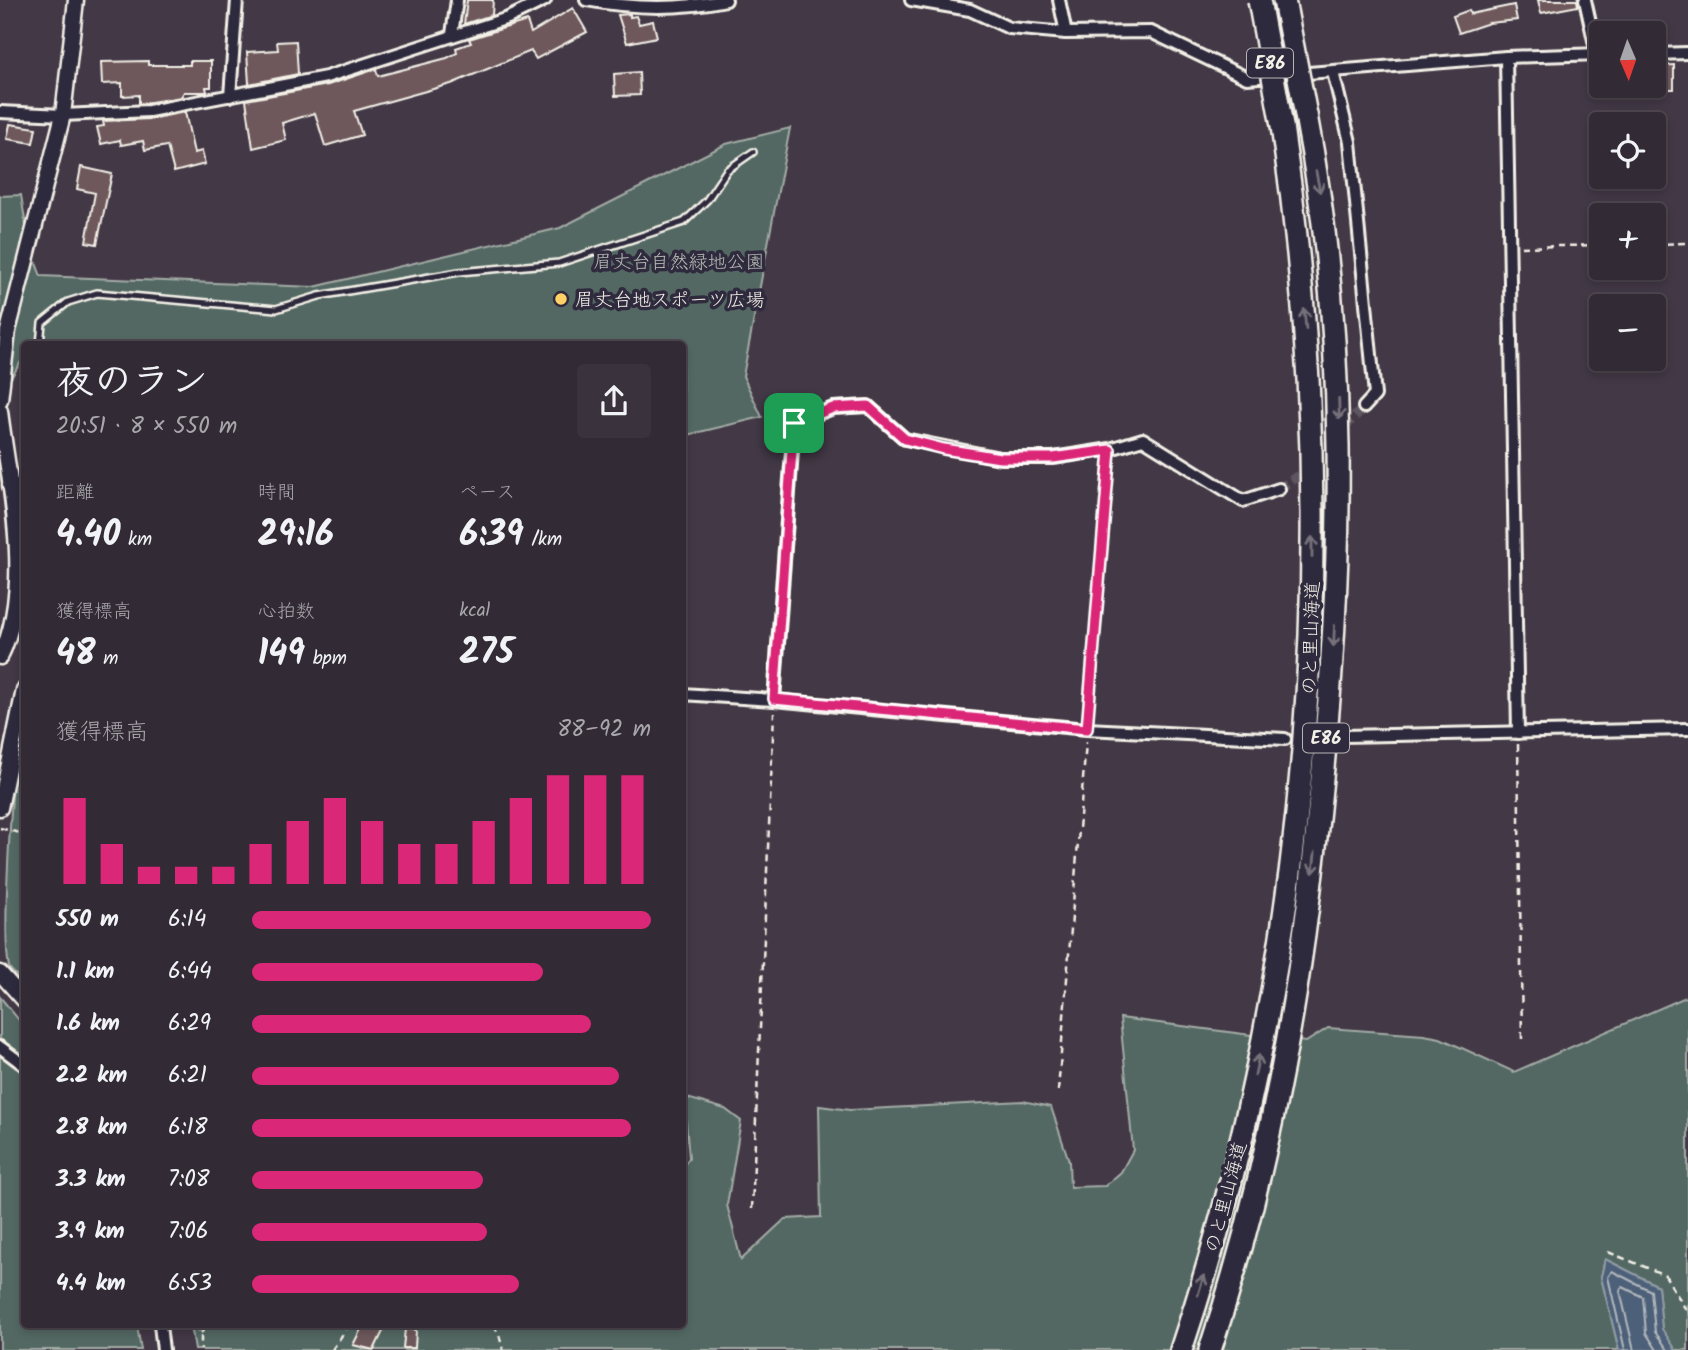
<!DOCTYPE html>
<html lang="ja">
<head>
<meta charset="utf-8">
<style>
	:root { --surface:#322a34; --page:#3a323c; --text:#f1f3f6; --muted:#a8a7ac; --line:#4d464f; --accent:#db2777 }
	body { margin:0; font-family:Kalam,"Klee One",sans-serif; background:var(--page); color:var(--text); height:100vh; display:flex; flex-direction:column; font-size:26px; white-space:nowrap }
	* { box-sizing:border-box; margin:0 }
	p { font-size:23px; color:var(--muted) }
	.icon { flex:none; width:38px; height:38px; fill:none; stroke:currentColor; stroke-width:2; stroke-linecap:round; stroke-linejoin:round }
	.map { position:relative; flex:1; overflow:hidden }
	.details { position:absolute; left:21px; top:341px; width:665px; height:987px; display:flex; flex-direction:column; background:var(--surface); border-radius:7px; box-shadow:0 4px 10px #0003,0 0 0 2px var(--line) }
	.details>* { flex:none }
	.needle { width:46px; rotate:178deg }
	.controls { position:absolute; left:1589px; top:21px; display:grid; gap:14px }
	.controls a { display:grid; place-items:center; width:77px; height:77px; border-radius:7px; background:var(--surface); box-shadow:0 4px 10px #0003,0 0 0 2px var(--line); font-size:35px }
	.pin { position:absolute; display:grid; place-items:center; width:60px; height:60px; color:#fff; margin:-30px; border-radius:14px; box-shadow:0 4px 10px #0006 }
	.round { display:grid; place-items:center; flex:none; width:74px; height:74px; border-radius:7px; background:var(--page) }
	.head { display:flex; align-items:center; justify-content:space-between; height:119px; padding:0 35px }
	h1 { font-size:38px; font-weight:700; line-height:52px }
	.metrics { display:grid; grid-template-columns:repeat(3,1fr); gap:10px; height:119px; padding:7px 35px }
	.metrics div { display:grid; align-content:center }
	.metrics b { font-size:35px; font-weight:700 }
	.metrics small { font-size:19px; font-weight:400 }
	.metrics p { font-size:19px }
	.chart { height:196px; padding:14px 35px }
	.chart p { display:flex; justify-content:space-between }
	.chart svg { width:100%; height:126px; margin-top:7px; stroke:var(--accent); stroke-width:6 }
	ul { padding:0 35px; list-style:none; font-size:23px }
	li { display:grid; grid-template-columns:112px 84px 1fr; align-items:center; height:52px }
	li i { height:18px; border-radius:9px; background:var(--accent) }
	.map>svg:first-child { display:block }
	.green { fill:#536863; stroke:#a4aca6; stroke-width:2 }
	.water { fill:#4e6179; stroke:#909ba5; stroke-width:2 }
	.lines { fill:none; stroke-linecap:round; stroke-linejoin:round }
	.shore { stroke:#b2b7bc; stroke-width:2 }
	.building { fill:#6e585c; stroke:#f4f1e8; stroke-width:2 }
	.minor-tunnel { stroke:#5d545e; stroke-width:10; stroke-dasharray:10 5; stroke-linecap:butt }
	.service-casing { stroke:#f4f1e8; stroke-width:10 }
	.minor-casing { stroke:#f4f1e8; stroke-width:16 }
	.tertiary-casing { stroke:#f4f1e8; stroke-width:19 }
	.motorway-casing { stroke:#f4f1e8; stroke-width:26 }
	.path { stroke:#f4f1e8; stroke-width:2.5; stroke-dasharray:7 5; stroke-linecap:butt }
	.service { stroke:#2f2a3d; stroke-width:5 }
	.minor { stroke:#2f2a3d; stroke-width:10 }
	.tertiary { stroke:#2f2a3d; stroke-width:14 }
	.motorway { stroke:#2f2a3d; stroke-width:21 }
	.motorway-bridge-casing { stroke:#f4f1e8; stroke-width:26; stroke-linecap:butt }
	.motorway-bridge { stroke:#2f2a3d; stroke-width:21 }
	.oneway { stroke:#747079 }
	.route-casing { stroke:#fff; stroke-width:14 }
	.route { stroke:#db2777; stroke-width:9 }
	.poi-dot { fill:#ffd166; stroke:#2f2a3d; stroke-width:2.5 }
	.labels { text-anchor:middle; stroke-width:7; stroke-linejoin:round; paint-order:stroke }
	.shield { fill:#2f2a3d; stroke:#b9b5b5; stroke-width:2 }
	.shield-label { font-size:18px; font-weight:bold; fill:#f4f1e8 }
	.park-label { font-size:19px; fill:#b4bab3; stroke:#2f2a3d }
	.poi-label { font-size:19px; fill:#f4f1e8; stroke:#2f2a3d; text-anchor:start }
	.street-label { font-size:19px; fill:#f4f1e8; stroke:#2f2a3d }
</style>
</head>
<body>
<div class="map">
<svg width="1688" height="1350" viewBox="0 0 1688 1350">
	<rect width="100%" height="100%" fill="#423846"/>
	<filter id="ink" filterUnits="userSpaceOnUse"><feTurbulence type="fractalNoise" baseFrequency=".0143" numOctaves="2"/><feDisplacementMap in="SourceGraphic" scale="14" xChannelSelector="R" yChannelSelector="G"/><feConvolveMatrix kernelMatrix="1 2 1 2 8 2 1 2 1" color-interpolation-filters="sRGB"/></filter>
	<g filter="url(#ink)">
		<!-- green -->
		<g class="green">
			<path d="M790,128L743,376L762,417L683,436L682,345H24V556L22,360L0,396V196L21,195L29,245L41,276L314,287L560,228L726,144Z"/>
			<path d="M24,661V982C20,978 12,973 9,967C0,924 17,718 24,661Z"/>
			<path d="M1688,996V1350H1676L1662,1330L1658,1286L1605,1259L1601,1277L1619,1350H195L191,1325H682V1168L689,1158L684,1097L725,1109L741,1121L727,1205L741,1260L785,1219L821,1217L819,1106L850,1110L1023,1101L1051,1107L1069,1161L1070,1187L1105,1186L1121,1172L1133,1150L1120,1018L1306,1042L1328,1028L1424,1035L1440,1038L1514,1072Z"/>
			<path d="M0,997L24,1026V1325H137L141,1350H0Z"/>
		</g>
		<!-- water -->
		<path class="water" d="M1605,1259L1658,1286L1662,1329L1676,1350H1619L1601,1277Z"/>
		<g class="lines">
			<!-- shore -->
			<g class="shore">
				<path d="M1625,1350L1608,1277L1612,1271L1651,1291L1655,1332L1668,1350"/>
				<path d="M1634,1350L1620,1291L1623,1287L1643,1297L1646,1333L1657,1350"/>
			</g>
		</g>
		<!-- building -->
		<g class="building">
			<path d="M467,0H493L492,15L464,24Z"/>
			<path d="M1538,0H1577L1578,6L1541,13Z"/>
			<path d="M1514,5L1517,20L1489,23L1459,33L1453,16L1469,10L1470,14Z"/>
			<path d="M573,8L587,32L536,59L531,51L451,84L354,111L362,135L325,146L315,113L282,123L286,140L253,148L246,100L328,85L376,69L378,76L447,58L457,53L456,48L471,43L469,39L527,21L531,33Z"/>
			<path d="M630,14V17L636,16L639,24L653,21L657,37L627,43L618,15Z"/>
			<path d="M296,41L298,74L249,84L247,52L278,50L277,42Z"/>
			<path d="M148,61V65H190V61H211V87H206L207,92H184L181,97L139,104V95L122,96V83L102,84L101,62Z"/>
			<path d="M1674,65V89H1654V66Z"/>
			<path d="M639,72L640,95L615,96L614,74Z"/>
			<path d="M185,112L194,153L202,151L205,164L174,172L167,146L145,150L143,141L121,145L120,140L101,144L97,127L104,126L103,121L150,119Z"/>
			<path d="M10,124L36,128L33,143L7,139Z"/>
			<path d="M81,167L112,174L97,244L86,242L95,193L77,189Z"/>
			<path d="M363,1325H386L374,1350L353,1345Z"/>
			<path d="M405,1329L416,1330L415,1348H403Z"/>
		</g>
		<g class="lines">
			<!-- minor-tunnel -->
			<path class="minor-tunnel" d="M1279,489L1299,475L1364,407"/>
			<!-- service casing -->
			<g class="service-casing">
				<path id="service" d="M40,345L42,323L68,302L97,293L276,309L319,296L459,272L559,263L684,222L707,200L727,170L753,152"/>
			</g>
			<!-- minor casing -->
			<g class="minor-casing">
				<g id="minor">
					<path d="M586,0C634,9 678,10 726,0"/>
					<path d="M911,0L970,10L1009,28L1066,33L1151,32L1247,78L1506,57L1601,54"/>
					<path d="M1059,0L1066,33"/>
					<path d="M1585,0L1597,54"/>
					<path d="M452,34L457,0"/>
					<path d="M1654,54L1688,53"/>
					<path d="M1506,57L1518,733"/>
					<path d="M1333,72L1350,142L1375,395L1364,407"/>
					<path d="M230,96L237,0"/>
					<path d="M0,112L63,115L149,111L326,77L508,18L545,0"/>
					<path d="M682,694L774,700L1087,729L1285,739"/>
					<path d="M774,700L794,423L833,408L868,406L905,439L1000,458H1053L1110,449L1143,439L1243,501L1279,489"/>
					<path d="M1343,736L1688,729"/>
					<path d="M0,1047L24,1065"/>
					<path d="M160,1325L163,1350"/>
				</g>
			</g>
			<!-- tertiary casing -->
			<g class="tertiary-casing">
				<g id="tertiary">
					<path d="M0,400L8,331L63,115L76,0"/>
					<path d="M0,411C9,485 34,588 0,657"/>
					<path d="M10,486L24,488"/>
					<path d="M0,808L24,690"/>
					<path d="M0,973L24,1000"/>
				</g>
			</g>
			<!-- motorway casing -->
			<g class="motorway-casing">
				<g id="motorway">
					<path d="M1181,1350C1312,958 1343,533 1282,126"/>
					<path d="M1210,1350C1272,1164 1304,973 1322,778C1344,556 1348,335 1306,115"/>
				</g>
			</g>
			<!-- path -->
			<g class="path">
				<path d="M1654,244L1688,243"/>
				<path d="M1521,247L1601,245"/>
				<path d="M1088,718L1109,460"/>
				<path d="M1518,744L1522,1042"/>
				<path d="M0,828L24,834"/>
				<path d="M1058,1091L1086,742"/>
				<path d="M752,1209L774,713"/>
				<path d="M1608,1252L1665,1275L1688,1313"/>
				<path d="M196,1325L201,1333V1350"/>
				<path d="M493,1325L499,1334L503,1350"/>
				<path d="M201,1333L208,1325"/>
				<path d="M332,1350L349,1325"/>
			</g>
			<!-- service -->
			<use href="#service" class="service"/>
			<!-- minor -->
			<use href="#minor" class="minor"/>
			<!-- tertiary -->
			<use href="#tertiary" class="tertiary"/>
			<!-- motorway -->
			<use href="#motorway" class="motorway"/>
			<!-- motorway-bridge casing -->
			<g class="motorway-bridge-casing">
				<g id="motorway-bridge">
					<path d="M1259,0L1282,126"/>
					<path d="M1284,0L1306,115"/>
				</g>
			</g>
			<!-- motorway-bridge -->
			<use href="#motorway-bridge" class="motorway-bridge"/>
		</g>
		<!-- one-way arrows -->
		<defs><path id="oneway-shaft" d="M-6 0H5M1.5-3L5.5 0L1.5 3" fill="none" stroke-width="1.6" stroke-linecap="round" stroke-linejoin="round" transform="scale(1.75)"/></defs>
		<g class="oneway">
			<use href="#oneway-shaft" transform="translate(1318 182) rotate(79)"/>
			<use href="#oneway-shaft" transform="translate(1305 319) rotate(-95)"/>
			<use href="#oneway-shaft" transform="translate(1339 409) rotate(88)"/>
			<use href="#oneway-shaft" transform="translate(1312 547) rotate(-90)"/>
			<use href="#oneway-shaft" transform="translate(1334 636) rotate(93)"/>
			<use href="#oneway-shaft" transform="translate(1314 863) rotate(96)"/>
			<use href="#oneway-shaft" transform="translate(1257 1065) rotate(-78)"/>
			<use href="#oneway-shaft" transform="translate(1201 1285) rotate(-73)"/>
		</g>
	</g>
	<g class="lines" filter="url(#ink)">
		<!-- route casing -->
		<g class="route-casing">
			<path id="route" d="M868,406L905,439L944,449L1000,458H1053L1110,450L1087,729L774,699L794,423L833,408Z"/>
		</g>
		<!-- route -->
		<use href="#route" class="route"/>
	</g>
	<!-- markers -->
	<circle class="poi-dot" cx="561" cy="299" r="7"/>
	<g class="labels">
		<!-- shield labels -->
		<g class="shield">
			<rect x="1247" y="48.5" width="46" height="29" rx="5"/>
			<rect x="1303" y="723.5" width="46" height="29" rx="5"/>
		</g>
		<g class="shield-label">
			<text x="1270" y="69">E86</text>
			<text x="1326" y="744">E86</text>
		</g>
		<!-- park labels -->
		<g class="park-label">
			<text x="679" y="268">眉丈台自然緑地公園</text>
		</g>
		<!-- poi labels -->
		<g class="poi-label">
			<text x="575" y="306">眉丈台地スポーツ広場</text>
		</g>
		<!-- street labels -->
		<g class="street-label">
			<text transform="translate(1310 638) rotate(-88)" y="7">のと里山海道</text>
			<text transform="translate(1225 1197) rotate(-75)" y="7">のと里山海道</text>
		</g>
	</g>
</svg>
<div class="controls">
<a><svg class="needle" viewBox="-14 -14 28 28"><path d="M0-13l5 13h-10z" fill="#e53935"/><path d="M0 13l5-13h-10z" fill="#a8a7ac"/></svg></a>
<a><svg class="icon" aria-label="locate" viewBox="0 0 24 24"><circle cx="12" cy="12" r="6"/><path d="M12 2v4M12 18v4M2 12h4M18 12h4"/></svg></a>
<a>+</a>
<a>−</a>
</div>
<div class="pin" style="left:794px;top:423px;background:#1e9e55"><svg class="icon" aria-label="arrive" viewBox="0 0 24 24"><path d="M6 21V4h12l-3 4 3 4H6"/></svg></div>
<section class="details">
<div class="head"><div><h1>夜のラン</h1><p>20:51 · 8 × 550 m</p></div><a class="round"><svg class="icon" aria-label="share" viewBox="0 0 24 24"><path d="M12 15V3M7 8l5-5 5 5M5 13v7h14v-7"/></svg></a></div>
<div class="metrics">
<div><p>距離</p><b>4.40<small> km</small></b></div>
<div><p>時間</p><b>29:16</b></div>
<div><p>ペース</p><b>6:39<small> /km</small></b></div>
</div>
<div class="metrics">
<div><p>獲得標高</p><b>48<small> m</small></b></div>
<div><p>心拍数</p><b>149<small> bpm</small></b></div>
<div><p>kcal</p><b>275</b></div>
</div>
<div class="chart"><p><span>獲得標高</span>88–92 m</p>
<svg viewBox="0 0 160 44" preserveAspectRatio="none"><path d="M5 44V14M15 44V30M25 44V38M35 44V38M45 44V38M55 44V30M65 44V22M75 44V14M85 44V22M95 44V30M105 44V30M115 44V22M125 44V14M135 44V6M145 44V6M155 44V6"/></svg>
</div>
<ul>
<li><b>550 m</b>6:14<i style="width:100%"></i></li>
<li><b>1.1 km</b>6:44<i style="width:73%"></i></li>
<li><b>1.6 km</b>6:29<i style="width:85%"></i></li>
<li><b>2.2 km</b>6:21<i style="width:92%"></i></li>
<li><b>2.8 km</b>6:18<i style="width:95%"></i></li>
<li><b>3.3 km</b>7:08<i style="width:58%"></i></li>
<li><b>3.9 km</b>7:06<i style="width:59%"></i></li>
<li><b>4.4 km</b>6:53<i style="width:67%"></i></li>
</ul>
</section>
</div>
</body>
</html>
